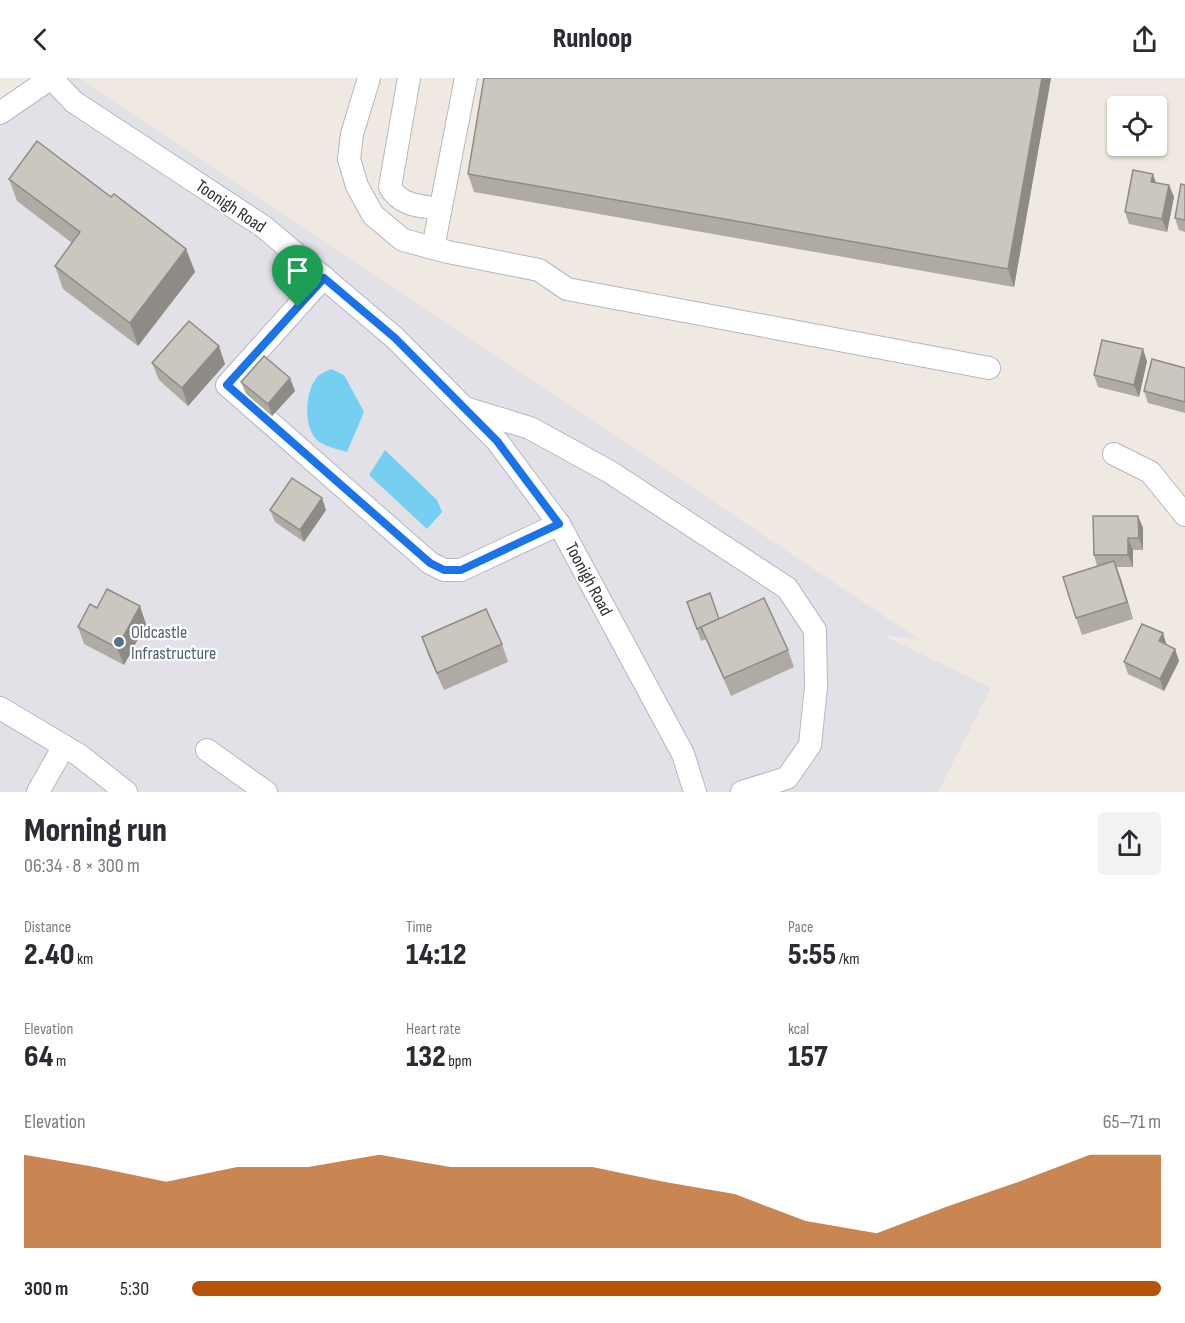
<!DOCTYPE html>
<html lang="en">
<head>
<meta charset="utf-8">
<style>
	:root { --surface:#fff; --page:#f2f2f3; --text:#2b2b33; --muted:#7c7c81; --accent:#b45309 }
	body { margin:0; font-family:"Sofia Sans Condensed",sans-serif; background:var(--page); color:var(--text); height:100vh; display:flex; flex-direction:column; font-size:22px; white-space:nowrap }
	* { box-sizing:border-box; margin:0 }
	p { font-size:20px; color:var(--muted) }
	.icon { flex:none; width:33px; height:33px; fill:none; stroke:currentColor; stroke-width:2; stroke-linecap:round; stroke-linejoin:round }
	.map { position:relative; height:714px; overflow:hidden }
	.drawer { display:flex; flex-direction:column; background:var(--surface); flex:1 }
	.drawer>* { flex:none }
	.controls { position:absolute; left:1107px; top:18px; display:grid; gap:12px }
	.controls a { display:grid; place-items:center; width:60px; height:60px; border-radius:6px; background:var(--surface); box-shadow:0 2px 4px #0004; font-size:30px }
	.pin { position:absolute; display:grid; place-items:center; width:51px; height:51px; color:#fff; margin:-62px -26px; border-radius:50% 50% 50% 0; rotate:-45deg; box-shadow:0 0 6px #0007 }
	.pin .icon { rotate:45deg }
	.round { display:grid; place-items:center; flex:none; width:63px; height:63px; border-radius:6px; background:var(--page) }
	.overview { display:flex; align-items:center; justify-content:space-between; height:102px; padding:0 24px }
	h1 { font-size:33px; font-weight:800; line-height:45px }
	.stats { display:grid; grid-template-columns:repeat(3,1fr); gap:9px; height:102px; padding:6px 24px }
	.stats div { display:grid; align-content:center }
	.stats b { font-size:30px; font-weight:800 }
	.stats small { font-size:16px; font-weight:400 }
	.stats p { font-size:16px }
	.chart { height:168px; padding:12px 24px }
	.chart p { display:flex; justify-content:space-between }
	.chart svg { width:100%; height:108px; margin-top:6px; fill:var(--accent); opacity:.7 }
	ul { padding:0 24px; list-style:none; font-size:20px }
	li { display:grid; grid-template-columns:96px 72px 1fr; align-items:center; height:45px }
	li i { height:15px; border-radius:8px; background:var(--accent) }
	header { display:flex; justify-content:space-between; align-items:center; height:78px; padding:0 24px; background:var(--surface); font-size:27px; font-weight:800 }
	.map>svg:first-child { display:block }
	.industrial { fill:#e3e1e8 }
	.water { fill:#75cff0 }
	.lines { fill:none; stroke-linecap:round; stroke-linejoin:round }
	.minor-casing { stroke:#b4b7c1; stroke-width:24 }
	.minor { stroke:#fff; stroke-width:22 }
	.wall { fill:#afaba4 }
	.shaded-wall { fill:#8e8b86 }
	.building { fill:#cbc7bf; stroke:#8e8b86; stroke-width:1.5 }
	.route-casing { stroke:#fff; stroke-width:12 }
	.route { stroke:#1a73e8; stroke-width:8 }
	.service-dot { fill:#5c6f8a; stroke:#fff; stroke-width:2 }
	.labels { text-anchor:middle; stroke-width:4.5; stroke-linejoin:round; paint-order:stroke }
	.street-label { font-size:18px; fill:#2e2e2e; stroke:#fff }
	.service-label { font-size:18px; fill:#4e5e75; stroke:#fff; text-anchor:start }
</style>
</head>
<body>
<header><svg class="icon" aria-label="back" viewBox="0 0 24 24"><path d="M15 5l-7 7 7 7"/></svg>Runloop<svg class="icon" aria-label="share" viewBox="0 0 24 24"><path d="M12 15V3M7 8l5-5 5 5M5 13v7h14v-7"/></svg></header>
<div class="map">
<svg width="1185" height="714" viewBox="0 0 1185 714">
	<rect width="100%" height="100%" fill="#efe9e1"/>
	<!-- industrial -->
	<path class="industrial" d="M43,0H79L920,562L883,557L991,610L938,714H0V38Z"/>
	<!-- water -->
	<g class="water">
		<path d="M331,291L344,297L364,334L347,374C338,371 322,368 316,361C303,347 305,312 318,298C321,295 327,293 331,291Z"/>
		<path d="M385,372L437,422L442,434L427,451L369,397Z"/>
	</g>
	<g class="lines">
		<!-- minor casing -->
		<g class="minor-casing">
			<g id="minor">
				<path d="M51,0L74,24L264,149L395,260L497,363L559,446L683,676L695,714"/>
				<path d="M369,0L352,56L349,81L357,108L373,137L403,162L448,174L539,192L567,211L989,290"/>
				<path d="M409,0L390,109C400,128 421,128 440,131"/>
				<path d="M0,35L51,0"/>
				<path d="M433,170L466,0"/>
				<path d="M324,199L227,307L430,485L444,492H461L559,446"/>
				<path d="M468,331L530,350L610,394L787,510L815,552L816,609L810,667L787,700L742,714"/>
				<path d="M1114,376L1150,394L1185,437"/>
				<path d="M0,630L79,677L126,714"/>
				<path d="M207,672L266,714"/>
				<path d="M38,714L64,668"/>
			</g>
		</g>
		<!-- minor -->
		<use href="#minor" class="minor"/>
	</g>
	<!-- wall -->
	<g class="wall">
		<path d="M1051,0L1014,209L474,114L468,96Z"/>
		<path d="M9,101L111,119L186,171L195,194L138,268L63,211L55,188L72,165L17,123Z"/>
		<path d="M1156,105L1169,107L1174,119L1167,154L1129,146L1125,134Z"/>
		<path d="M1185,107V154L1179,152L1175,140Z"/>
		<path d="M1147,283L1139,319L1098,309L1094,297Z"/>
		<path d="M152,285L225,286L188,328L159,302Z"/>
		<path d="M1185,290V335L1148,325L1144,313Z"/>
		<path d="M241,304L295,313L272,338L246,316Z"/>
		<path d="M270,432H326L304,464L275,444Z"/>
		<path d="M1138,438L1143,450V472H1133V489H1117L1133,541L1082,557L1076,540L1097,488L1094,477Z"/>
		<path d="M687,524L720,541L788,572L794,589L731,618L706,561L701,563Z"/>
		<path d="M97,530L146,546L124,587L84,566L78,549Z"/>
		<path d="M422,559L502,566L508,584L444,612L428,577Z"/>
		<path d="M1167,567L1175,571L1179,583L1164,613L1128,596L1124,584Z"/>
	</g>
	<!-- shaded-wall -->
	<g class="shaded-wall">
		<path d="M1042,0H1051L1014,209L1008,191Z"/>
		<path d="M1153,96L1157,108L1151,104Z"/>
		<path d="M1169,107L1174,119L1167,154L1162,141Z"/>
		<path d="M186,171L195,194L138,268L130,245Z"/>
		<path d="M219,268L225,286L188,328L182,310Z"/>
		<path d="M1143,271L1147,283L1139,319L1134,307Z"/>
		<path d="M290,300L295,313L272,338L268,326Z"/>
		<path d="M322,420L326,432L304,464L300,452Z"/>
		<path d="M1138,438L1143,450V472L1139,460Z"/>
		<path d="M1128,460L1133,472V489L1128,477Z"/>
		<path d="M1114,483L1121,501L1133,541L1127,524Z"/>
		<path d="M140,528L146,546L124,587L117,570Z"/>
		<path d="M1163,555L1167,568L1159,563Z"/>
		<path d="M1175,571L1179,583L1164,613L1160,601Z"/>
	</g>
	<!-- building -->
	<g class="building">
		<path d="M484,0H1042L1008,191L468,96Z"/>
		<path d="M37,63L111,119L114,116L186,171L130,245L55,188L80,154L9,101Z"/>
		<path d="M1133,92L1153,96L1151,104L1169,107L1162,141L1125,134Z"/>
		<path d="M1181,106L1185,107V142L1175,140Z"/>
		<path d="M189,243L219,268L182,310L152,285Z"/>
		<path d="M1102,262L1143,271L1134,307L1094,297Z"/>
		<path d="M264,278L290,300L268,326L241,304Z"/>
		<path d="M1152,281L1185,290V324L1144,313Z"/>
		<path d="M292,400L322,420L300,452L270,432Z"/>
		<path d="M1093,438H1138L1139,460H1128V477H1094Z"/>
		<path d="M1114,483L1127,524L1076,540L1063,499Z"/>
		<path d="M107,511L140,528L117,570L78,549L90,526L97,530Z"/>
		<path d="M710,515L719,541L697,551L687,524Z"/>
		<path d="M764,520L788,572L724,600L701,549Z"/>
		<path d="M486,531L502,566L437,595L422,559Z"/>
		<path d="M1142,546L1163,555L1159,563L1175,571L1160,601L1124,584Z"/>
	</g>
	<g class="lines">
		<!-- route casing -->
		<g class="route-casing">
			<path id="route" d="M324,200L395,260L497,363L559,446L461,492H444L430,485L227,307Z"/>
		</g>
		<!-- route -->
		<use href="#route" class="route"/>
	</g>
	<!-- markers -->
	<circle class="service-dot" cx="119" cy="564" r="6"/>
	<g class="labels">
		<!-- street labels -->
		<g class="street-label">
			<text transform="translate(231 128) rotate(34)" y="6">Toonigh Road</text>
			<text transform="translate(589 501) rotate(62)" y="6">Toonigh Road</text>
		</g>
		<!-- service labels -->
		<g class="service-label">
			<text x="131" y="560">Oldcastle<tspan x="131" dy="21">Infrastructure</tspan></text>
		</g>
	</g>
</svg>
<div class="controls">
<a><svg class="icon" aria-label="locate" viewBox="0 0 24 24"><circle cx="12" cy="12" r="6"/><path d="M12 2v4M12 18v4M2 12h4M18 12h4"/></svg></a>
</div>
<div class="pin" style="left:298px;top:229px;background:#1e9e55"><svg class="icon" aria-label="arrive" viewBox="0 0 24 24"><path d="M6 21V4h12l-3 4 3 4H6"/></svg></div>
</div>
<section class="drawer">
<div class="overview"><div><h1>Morning run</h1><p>06:34 · 8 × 300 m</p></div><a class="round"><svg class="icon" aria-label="share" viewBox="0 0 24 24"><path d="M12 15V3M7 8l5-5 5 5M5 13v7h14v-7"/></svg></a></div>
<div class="stats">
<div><p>Distance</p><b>2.40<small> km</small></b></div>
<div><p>Time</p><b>14:12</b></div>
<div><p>Pace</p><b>5:55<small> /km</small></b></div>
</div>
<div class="stats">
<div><p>Elevation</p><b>64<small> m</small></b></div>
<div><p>Heart rate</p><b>132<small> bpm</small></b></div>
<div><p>kcal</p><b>157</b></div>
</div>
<div class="chart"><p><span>Elevation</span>65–71 m</p>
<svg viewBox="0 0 160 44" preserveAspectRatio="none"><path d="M0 44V6L10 11L20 17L30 11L40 11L50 6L60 11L70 11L80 11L90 17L100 22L110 33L120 38L130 27L140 17L150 6L160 6V44z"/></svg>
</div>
<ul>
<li><b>300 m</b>5:30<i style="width:100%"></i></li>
</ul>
</section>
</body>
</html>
